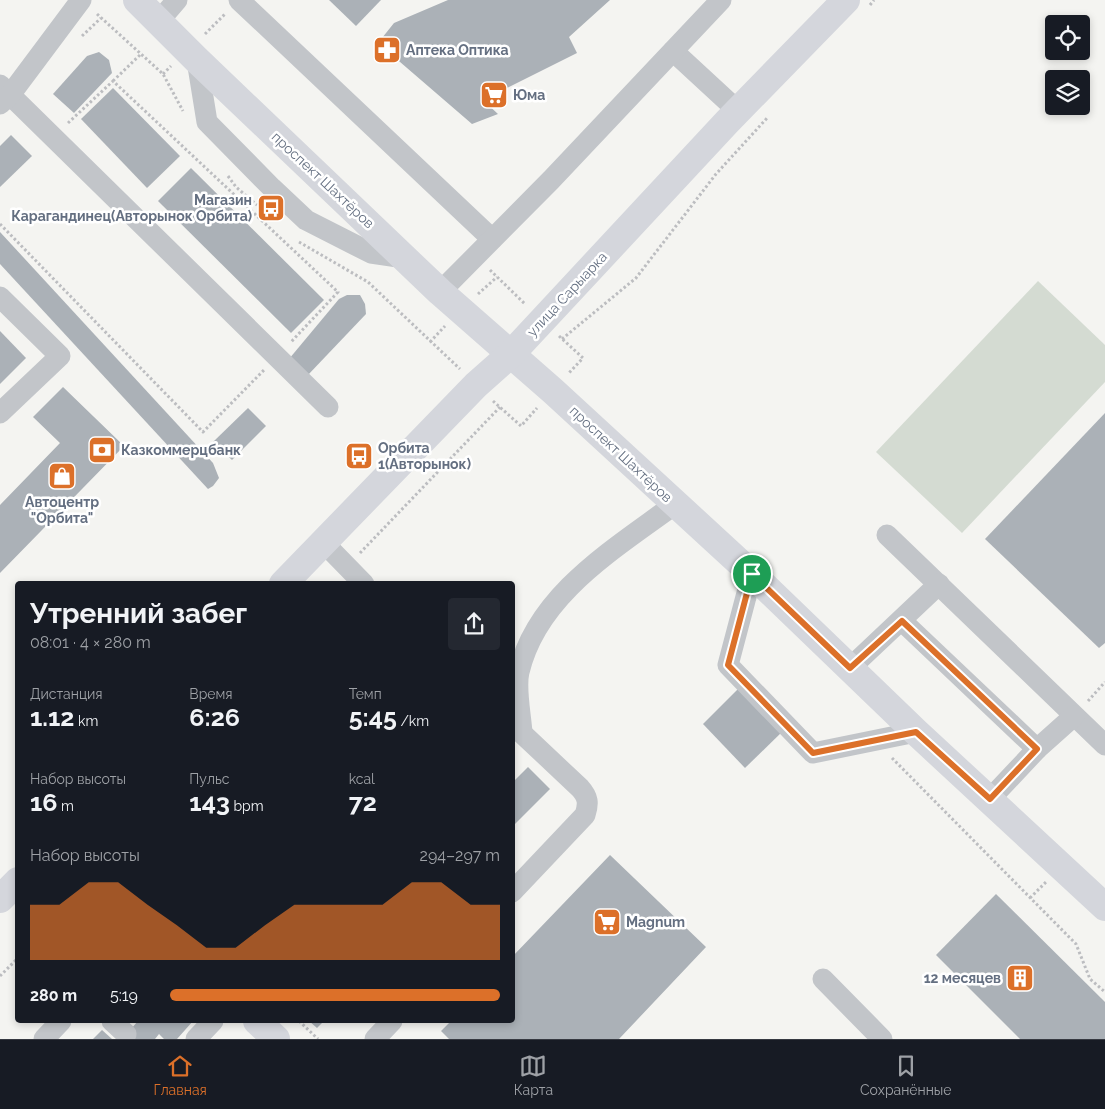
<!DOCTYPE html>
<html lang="ru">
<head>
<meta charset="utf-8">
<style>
	:root { --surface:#171b24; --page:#242831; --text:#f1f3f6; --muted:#9ea1a6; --line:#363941; --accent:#dc7029 }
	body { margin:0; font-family:Raleway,sans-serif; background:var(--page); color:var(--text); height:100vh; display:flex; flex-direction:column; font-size:19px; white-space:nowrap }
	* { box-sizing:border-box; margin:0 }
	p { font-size:16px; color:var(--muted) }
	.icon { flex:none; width:28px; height:28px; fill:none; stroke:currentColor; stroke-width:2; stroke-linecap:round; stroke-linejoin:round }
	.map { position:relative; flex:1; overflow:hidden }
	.drawer { position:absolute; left:15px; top:581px; width:500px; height:442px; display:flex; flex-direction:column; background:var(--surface); border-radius:5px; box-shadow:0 2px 8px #0003 }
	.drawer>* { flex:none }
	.fabs { position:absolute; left:1045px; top:15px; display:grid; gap:10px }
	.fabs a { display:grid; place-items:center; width:45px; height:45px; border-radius:5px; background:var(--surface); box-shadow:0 2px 8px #0003; font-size:25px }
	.pin { position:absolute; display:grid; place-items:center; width:42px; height:42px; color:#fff; margin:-21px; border:2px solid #fff; border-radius:50%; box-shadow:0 1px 5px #0007 }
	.round { display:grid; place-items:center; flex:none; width:52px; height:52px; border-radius:5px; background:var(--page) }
	.overview { display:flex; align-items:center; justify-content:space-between; height:85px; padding:0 15px }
	h1 { font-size:28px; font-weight:700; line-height:38px }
	.metrics { display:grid; grid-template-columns:repeat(3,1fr); gap:8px; height:85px; padding:5px 15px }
	.metrics div { display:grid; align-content:center }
	.metrics b { font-size:25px; font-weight:700 }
	.metrics small { font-size:14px; font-weight:400 }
	.metrics p { font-size:14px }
	.chart { height:140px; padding:10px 15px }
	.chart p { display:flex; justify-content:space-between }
	.chart svg { width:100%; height:90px; margin-top:5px; fill:var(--accent); opacity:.7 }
	ul { padding:0 15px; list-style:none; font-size:16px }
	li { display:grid; grid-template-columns:80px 60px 1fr; align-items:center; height:38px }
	li i { height:12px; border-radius:6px; background:var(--accent) }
	.dock { display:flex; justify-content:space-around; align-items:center; height:70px; border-top:1px solid var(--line); background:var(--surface); font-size:14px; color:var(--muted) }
	.dock a { display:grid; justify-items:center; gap:2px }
	.dock .current { color:var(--accent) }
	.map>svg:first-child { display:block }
	.green { fill:#d4dbd2 }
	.building { fill:#abb1b7 }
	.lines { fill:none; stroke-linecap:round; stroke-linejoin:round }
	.path { stroke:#bcbdc0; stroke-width:3; stroke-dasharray:2.5 2.5; stroke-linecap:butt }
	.minor { stroke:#c2c5c9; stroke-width:21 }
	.major { stroke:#d4d6dc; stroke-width:28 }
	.route-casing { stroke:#fff; stroke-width:10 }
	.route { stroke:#dc7029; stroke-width:6 }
	.labels { text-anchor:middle; stroke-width:5; stroke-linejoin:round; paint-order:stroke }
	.poi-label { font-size:14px; font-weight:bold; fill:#646f81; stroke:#fff; text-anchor:start }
	.street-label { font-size:14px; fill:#646f81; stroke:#fff }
</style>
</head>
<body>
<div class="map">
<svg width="1105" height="1039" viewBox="0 0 1105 1039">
	<rect width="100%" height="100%" fill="#f4f4f1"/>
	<!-- green -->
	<path class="green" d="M1038,281L1105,345V382L962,533L876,452Z"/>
	<!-- building -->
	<g class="building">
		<path d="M329,0H381L356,26Z"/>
		<path d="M448,0H610L569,37L577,53L483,100L498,114L472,124L378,43L394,23Z"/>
		<path d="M99,52L109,60L112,73L74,113L53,94L87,56Z"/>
		<path d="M113,88L180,156L147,188L81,119Z"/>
		<path d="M11,135L32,156L0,187V146Z"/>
		<path d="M191,168L324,300L291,333L158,201Z"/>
		<path d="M0,232L213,463L219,478L213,486L208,489L0,264Z"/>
		<path d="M347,295H360L365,304L366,314L307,376L289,359L339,299Z"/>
		<path d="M0,331L26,358L0,384Z"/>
		<path d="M63,387L124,446L0,573V505L60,443L33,417Z"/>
		<path d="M248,408L266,426L232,460L213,442Z"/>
		<path d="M1105,413V643L1099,648L985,539Z"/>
		<path d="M742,685L785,729L745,768L703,724Z"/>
		<path d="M528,767L550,789L512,827V783Z"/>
		<path d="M610,855L706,947L619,1039H449L441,1031L451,1021H512V957Z"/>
		<path d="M996,894L1105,1002V1039H1020L936,955Z"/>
		<path d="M138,1021H193L177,1039H164L159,1034L155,1039H122Z"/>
		<path d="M309,1021H324L317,1028Z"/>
		<path d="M102,1030L112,1039H93Z"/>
	</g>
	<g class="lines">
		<!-- path -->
		<g class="path">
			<path d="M870,5L874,0"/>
			<path d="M97,14L163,74L183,111"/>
			<path d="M205,34L225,14"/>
			<path d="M82,36L101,18"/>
			<path d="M163,74L171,66"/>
			<path d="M113,81L141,54"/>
			<path d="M68,123L113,81L338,292L291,342"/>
			<path d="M228,176L236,187L257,205"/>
			<path d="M0,224L203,432L264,370"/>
			<path d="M299,242L368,282L460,369"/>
			<path d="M490,270L525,304"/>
			<path d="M478,294L497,277"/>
			<path d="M559,336L583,358L568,374"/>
			<path d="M562,339L636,278L716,174L768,117"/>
			<path d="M430,342L445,326"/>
			<path d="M493,401L521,426L537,408"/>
			<path d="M360,553L500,407"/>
			<path d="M1088,701L1105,682"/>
			<path d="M892,758L1076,944L1090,979L1105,992"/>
			<path d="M1030,898L1046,882"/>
			<path d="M0,976L18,958"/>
			<path d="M299,1021L318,1039"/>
		</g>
		<!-- minor -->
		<g class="minor">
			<path d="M239,0L492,239"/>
			<path d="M159,21L177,0"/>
			<path d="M673,51L738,111"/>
			<path d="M197,60L207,122L272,188L306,220L371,253L405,258"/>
			<path d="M0,85L328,407"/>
			<path d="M0,104L10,95L81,0"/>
			<path d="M440,292L551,180L721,0"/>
			<path d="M0,297L60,356L0,413"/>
			<path d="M887,535L1105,745"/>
			<path d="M324,543L364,584"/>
			<path d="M752,574L728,665L813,753L916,732"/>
			<path d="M902,621L1037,749"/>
			<path d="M850,668L939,584"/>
			<path d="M512,724L580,788C588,797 589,803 585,815L512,892"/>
			<path d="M522,733C521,716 515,688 519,672C537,594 616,548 675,504"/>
			<path d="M990,799L1037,749L1074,716"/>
			<path d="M823,979L882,1039"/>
			<path d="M112,1021L126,1034"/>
			<path d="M44,1039L61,1021"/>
			<path d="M196,1039L213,1021"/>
			<path d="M375,1039L392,1021"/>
		</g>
		<!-- major -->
		<g class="major">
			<path d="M137,0L197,60L440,292L553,391L752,574L916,732L1105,907"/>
			<path d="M283,584L476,385L511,354L727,122L846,0"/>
			<path d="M0,899L18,881"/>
			<path d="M257,1021L276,1039"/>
		</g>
	</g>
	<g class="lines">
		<!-- route casing -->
		<g class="route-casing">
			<path id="route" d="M752,574L850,668L902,621L1037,749L990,799L916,732L813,753L728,665Z"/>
		</g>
		<!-- route -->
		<use href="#route" class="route"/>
	</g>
	<!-- icons -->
	<defs>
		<g id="pharmacy-square" transform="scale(1.4375)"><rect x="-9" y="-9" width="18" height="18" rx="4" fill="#dc7029" stroke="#fff"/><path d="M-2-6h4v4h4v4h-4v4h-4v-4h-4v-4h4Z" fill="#fff"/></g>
		<g id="supermarket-square" transform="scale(1.4375)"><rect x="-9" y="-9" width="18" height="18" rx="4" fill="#dc7029" stroke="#fff"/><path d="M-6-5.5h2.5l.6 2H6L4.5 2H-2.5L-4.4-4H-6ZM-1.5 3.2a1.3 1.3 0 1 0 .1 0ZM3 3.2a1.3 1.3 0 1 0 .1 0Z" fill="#fff"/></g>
		<g id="bus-square" transform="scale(1.4375)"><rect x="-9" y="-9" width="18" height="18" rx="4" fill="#dc7029" stroke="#fff"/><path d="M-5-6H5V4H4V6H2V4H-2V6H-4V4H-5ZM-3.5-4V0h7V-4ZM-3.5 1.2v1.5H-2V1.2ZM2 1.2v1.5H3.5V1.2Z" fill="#fff"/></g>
		<g id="bank-square" transform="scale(1.4375)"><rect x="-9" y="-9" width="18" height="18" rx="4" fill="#dc7029" stroke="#fff"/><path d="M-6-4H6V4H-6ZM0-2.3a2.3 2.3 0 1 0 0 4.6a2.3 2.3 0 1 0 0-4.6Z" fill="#fff"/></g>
		<g id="shop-square" transform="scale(1.4375)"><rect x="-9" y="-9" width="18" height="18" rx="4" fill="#dc7029" stroke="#fff"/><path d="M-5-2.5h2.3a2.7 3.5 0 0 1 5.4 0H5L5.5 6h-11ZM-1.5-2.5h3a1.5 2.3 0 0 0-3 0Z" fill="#fff"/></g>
		<g id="building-square" transform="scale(1.4375)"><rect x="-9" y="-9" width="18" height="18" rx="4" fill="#dc7029" stroke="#fff"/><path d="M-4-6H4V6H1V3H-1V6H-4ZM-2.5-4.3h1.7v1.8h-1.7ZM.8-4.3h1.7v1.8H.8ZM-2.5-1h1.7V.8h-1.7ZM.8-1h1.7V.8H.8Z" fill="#fff"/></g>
	</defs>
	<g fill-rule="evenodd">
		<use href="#pharmacy-square" x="387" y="50"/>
		<use href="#supermarket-square" x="494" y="95"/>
		<use href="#bus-square" x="271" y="208"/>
		<use href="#bank-square" x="102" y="450"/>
		<use href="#bus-square" x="359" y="456"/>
		<use href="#shop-square" x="62" y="476"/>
		<use href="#supermarket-square" x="607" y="922"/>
		<use href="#building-square" x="1020" y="978"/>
	</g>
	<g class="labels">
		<!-- poi labels -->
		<g class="poi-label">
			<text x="406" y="55">Аптека Оптика</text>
			<text x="513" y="100">Юма</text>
			<text x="252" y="205" text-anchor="end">Магазин<tspan x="252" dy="16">Карагандинец(Авторынок Орбита)</tspan></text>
			<text x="378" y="453">Орбита<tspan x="378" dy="16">1(Авторынок)</tspan></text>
			<text x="121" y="455">Казкоммерцбанк</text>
			<text x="62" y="507" text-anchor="middle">Автоцентр<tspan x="62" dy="16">"Орбита"</tspan></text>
			<text x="626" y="927">Magnum</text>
			<text x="1001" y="983" text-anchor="end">12 месяцев</text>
		</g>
		<!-- street labels -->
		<g class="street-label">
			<text transform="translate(323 180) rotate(43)" y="5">проспект Шахтёров</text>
			<text transform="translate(567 294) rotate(-47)" y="5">улица Сарыарка</text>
			<text transform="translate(621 454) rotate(43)" y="5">проспект Шахтёров</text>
		</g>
	</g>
</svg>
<div class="fabs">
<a><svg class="icon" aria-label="locate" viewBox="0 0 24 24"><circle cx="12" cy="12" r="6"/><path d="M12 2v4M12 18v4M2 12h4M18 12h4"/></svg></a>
<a><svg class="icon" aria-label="layers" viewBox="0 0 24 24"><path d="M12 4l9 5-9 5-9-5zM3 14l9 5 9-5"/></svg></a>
</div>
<div class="pin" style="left:752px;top:574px;background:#1e9e55"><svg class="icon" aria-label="arrive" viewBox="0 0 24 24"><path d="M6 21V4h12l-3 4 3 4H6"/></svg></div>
<section class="drawer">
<div class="overview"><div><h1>Утренний забег</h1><p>08:01 · 4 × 280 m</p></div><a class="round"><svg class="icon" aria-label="share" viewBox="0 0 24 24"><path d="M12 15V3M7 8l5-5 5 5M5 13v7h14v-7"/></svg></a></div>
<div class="metrics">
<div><p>Дистанция</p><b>1.12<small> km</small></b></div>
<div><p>Время</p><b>6:26</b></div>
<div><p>Темп</p><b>5:45<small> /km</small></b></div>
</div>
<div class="metrics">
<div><p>Набор высоты</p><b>16<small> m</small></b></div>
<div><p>Пульс</p><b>143<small> bpm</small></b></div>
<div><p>kcal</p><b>72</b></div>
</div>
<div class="chart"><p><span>Набор высоты</span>294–297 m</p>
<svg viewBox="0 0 160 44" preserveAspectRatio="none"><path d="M0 44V17L10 17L20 6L30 6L40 17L50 27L60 38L70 38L80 27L90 17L100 17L110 17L120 17L130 6L140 6L150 17L160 17V44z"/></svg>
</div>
<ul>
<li><b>280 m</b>5:19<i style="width:100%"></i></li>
</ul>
</section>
</div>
<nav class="dock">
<a class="current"><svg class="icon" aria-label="home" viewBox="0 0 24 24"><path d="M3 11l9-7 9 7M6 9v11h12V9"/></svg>Главная</a>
<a><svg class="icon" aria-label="map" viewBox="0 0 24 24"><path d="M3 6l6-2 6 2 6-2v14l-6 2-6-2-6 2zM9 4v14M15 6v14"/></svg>Карта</a>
<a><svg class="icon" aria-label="saved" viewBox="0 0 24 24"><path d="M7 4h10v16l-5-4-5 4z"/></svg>Сохранённые</a>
</nav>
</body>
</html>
